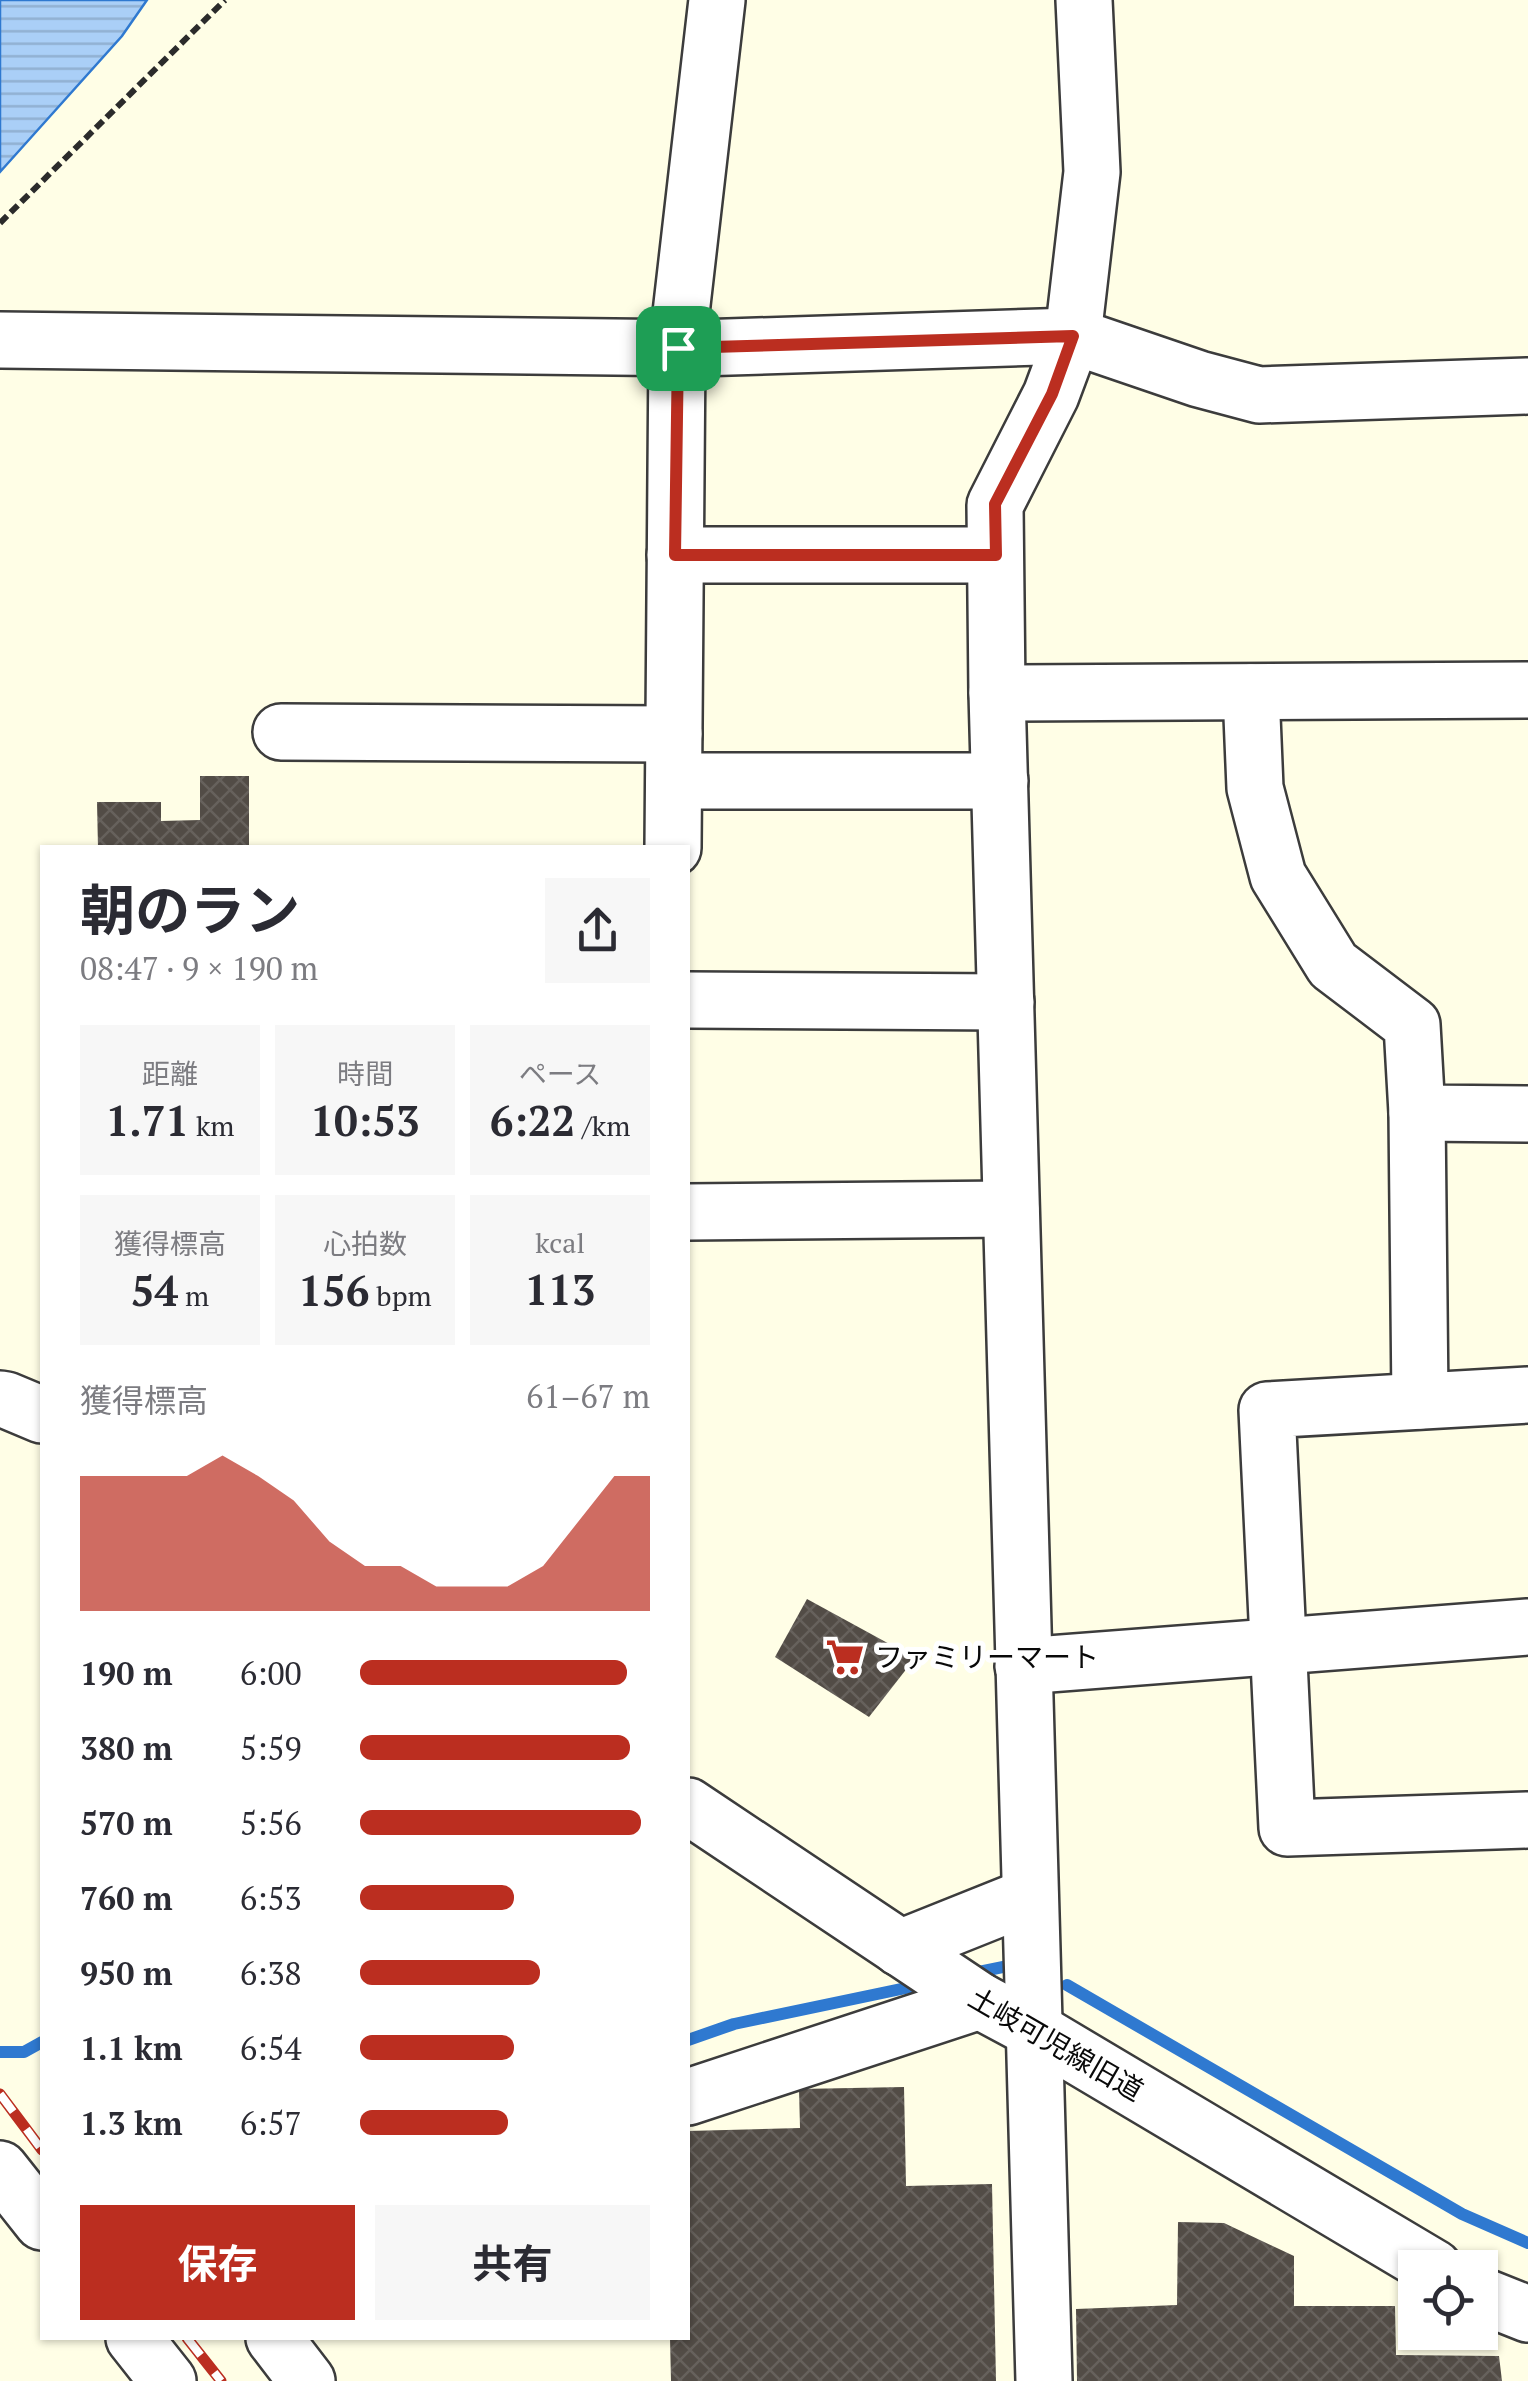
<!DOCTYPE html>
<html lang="ja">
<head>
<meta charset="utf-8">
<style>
	:root { --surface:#fff; --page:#f7f7f7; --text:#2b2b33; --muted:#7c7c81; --accent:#bb2e20 }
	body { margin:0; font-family:"PT Serif","Noto Sans JP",serif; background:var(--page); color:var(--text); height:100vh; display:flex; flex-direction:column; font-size:38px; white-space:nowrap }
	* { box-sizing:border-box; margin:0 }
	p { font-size:32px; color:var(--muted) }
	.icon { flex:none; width:55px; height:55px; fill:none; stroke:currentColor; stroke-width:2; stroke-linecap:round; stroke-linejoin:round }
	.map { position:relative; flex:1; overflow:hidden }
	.side { position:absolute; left:40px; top:845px; width:650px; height:1495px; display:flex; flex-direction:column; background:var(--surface); border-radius:0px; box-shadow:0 2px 8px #0004 }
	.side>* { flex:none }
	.tools { position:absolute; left:1398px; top:2250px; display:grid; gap:20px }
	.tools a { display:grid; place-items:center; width:100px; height:100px; border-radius:0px; background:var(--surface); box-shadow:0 2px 8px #0004; font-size:50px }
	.pin { position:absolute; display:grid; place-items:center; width:85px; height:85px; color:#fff; margin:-42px; border-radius:20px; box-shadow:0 5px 15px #0006 }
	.round { display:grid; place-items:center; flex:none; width:105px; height:105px; border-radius:0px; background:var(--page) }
	.headline { display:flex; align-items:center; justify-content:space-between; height:170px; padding:0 40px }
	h1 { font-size:55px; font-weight:700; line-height:75px }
	.figures { display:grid; grid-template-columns:repeat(3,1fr); gap:15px; height:170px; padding:10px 40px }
	.figures div { display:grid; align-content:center; border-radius:0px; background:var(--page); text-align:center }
	.figures b { font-size:42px; font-weight:700 }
	.figures small { font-size:28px; font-weight:400 }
	.figures p { font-size:28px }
	.chart { height:280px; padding:20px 40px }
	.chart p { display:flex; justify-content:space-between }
	.chart svg { width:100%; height:180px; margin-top:10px; fill:var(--accent); opacity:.7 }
	.cta { display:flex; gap:20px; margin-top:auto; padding:20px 40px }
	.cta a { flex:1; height:115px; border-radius:0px; background:var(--accent); color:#fff; font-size:40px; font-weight:700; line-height:115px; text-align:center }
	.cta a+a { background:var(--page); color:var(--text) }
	ul { padding:0 40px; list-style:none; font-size:32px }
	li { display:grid; grid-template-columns:160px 120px 1fr; align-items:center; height:75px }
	li i { height:25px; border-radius:12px; background:var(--accent) }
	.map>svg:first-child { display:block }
	.water { fill:url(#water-rules); stroke:#2f79d0; stroke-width:2.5 }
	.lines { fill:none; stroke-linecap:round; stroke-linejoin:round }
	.stream { stroke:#2f79d0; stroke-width:12 }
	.building { fill:url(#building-cross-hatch) }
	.minor-casing { stroke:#3c3c3c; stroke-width:60 }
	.path { stroke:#2b2b2b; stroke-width:6; stroke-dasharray:10 5; stroke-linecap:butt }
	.minor { stroke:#fff; stroke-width:55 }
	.rail-casing { stroke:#bb2e20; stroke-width:11 }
	.rail { stroke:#fff; stroke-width:8; stroke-dasharray:22; stroke-linecap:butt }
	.route-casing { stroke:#fff; stroke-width:20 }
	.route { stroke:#bb2e20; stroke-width:12 }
	.labels { text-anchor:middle; stroke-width:10; stroke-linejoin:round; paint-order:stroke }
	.poi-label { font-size:28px; fill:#090909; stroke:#fff; text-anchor:start }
	.street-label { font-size:28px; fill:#090909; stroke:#fff }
</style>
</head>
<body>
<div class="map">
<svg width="1528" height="2381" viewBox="0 0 1528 2381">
	<defs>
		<pattern id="water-rules" width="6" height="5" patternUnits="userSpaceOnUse" patternTransform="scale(2.5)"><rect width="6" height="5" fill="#aacff7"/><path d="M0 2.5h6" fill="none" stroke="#91b0d2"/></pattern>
		<pattern id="building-cross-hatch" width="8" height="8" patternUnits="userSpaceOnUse" patternTransform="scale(2.5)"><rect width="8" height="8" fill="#524c46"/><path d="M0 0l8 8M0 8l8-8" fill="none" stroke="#66615c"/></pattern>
	</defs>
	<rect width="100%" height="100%" fill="#fffee6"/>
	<!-- water -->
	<path class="water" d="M0,0H147L122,36L0,172Z"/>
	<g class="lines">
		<!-- stream -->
		<g class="stream">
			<path d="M969,1974L1018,1964"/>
			<path d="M1067,1985L1462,2214L1528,2243"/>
			<path d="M688,2040L734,2024L925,1984"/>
			<path d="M0,2052H24L42,2042"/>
		</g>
	</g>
	<!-- building -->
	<g class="building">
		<path d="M200,776H249V848H98L97,802H161V821L200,820Z"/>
		<path d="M807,1599L915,1658L869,1717L775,1657Z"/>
		<path d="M904,2087L906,2186L992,2184L996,2381H671L670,2338H688V2131L800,2128L799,2089Z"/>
		<path d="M1178,2222L1224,2223L1294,2256V2306H1395L1396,2355L1499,2356L1502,2381H1077L1076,2309L1177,2305Z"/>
	</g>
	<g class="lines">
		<!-- minor casing -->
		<g class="minor-casing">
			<g id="minor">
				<path d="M0,340L698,348L1073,336L1199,379L1259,395L1528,386"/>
				<path d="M675,555H995"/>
				<path d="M1251,692L1255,788L1278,876L1333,965L1412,1025L1417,1113L1528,1114"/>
				<path d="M997,693L1528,690"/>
				<path d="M281,732L674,734"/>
				<path d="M674,781H1000"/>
				<path d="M673,848L677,348L717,0"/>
				<path d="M688,1000L1006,1002"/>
				<path d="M1417,1113L1420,1401"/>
				<path d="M688,1212L1011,1209"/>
				<path d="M1528,1395L1267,1410L1287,1828L1528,1820"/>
				<path d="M0,1399L6,1400L42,1415"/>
				<path d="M1023,1666L1528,1627"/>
				<path d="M688,1806L980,2001L1034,2030L1434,2268"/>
				<path d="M900,1948L1030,1896"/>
				<path d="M688,2097L980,2001"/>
				<path d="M0,2169L42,2222"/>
				<path d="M1480,2295L1528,2314"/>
				<path d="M134,2338L168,2381"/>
				<path d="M274,2338L307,2381"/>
				<path d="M1044,2381L997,693L995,505L1051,395L1073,336L1092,172L1084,0"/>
			</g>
		</g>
		<!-- path -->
		<path class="path" d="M0,223L225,0"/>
		<!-- minor -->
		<use href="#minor" class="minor"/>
		<!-- rail casing -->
		<g class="rail-casing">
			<g id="rail">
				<path d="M0,2094L42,2150"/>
				<path d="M187,2338L221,2381"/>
			</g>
		</g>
		<!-- rail -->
		<use href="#rail" class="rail"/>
	</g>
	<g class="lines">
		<!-- route casing -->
		<g class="route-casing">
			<path id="route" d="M1073,336L1052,394L995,504L996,555H675L678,348Z"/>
		</g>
		<!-- route -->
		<use href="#route" class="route"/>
	</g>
	<!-- icons -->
	<defs>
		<g id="supermarket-bare" transform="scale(3)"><path d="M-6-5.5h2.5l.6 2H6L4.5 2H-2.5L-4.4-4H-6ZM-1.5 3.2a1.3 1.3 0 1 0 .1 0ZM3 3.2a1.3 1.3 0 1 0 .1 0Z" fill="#bb2e20" stroke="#fff" stroke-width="2.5" paint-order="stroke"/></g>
	</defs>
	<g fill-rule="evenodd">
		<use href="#supermarket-bare" x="845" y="1657"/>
	</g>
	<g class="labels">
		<!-- poi labels -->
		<g class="poi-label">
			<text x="875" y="1667">ファミリーマート</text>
		</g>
		<!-- street labels -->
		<g class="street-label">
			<text transform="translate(1056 2044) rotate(30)" y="10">土岐可児線旧道</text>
		</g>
	</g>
</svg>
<div class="tools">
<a><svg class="icon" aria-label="locate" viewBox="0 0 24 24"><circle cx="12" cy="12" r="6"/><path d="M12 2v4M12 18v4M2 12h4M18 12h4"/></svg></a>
</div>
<div class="pin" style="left:678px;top:348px;background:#1e9e55"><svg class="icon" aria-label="arrive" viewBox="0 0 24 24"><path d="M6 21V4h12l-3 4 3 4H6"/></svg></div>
<section class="side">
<div class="headline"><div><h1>朝のラン</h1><p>08:47 · 9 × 190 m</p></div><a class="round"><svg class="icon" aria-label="share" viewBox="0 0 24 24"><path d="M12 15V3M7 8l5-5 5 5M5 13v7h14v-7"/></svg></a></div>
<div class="figures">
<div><p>距離</p><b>1.71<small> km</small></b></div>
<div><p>時間</p><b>10:53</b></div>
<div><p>ペース</p><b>6:22<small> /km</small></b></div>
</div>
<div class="figures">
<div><p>獲得標高</p><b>54<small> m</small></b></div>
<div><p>心拍数</p><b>156<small> bpm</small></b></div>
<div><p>kcal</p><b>113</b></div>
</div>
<div class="chart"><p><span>獲得標高</span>61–67 m</p>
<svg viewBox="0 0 160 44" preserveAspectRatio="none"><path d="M0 44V11L10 11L20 11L30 11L40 6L50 11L60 17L70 27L80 33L90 33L100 38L110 38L120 38L130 33L140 22L150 11L160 11V44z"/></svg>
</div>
<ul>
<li><b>190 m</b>6:00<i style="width:92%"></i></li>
<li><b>380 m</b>5:59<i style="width:93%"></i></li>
<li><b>570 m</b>5:56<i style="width:97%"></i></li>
<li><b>760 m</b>6:53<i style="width:53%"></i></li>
<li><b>950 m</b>6:38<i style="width:62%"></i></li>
<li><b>1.1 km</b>6:54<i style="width:53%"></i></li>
<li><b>1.3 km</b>6:57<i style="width:51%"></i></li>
</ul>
<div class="cta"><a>保存</a><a>共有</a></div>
</section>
</div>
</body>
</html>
